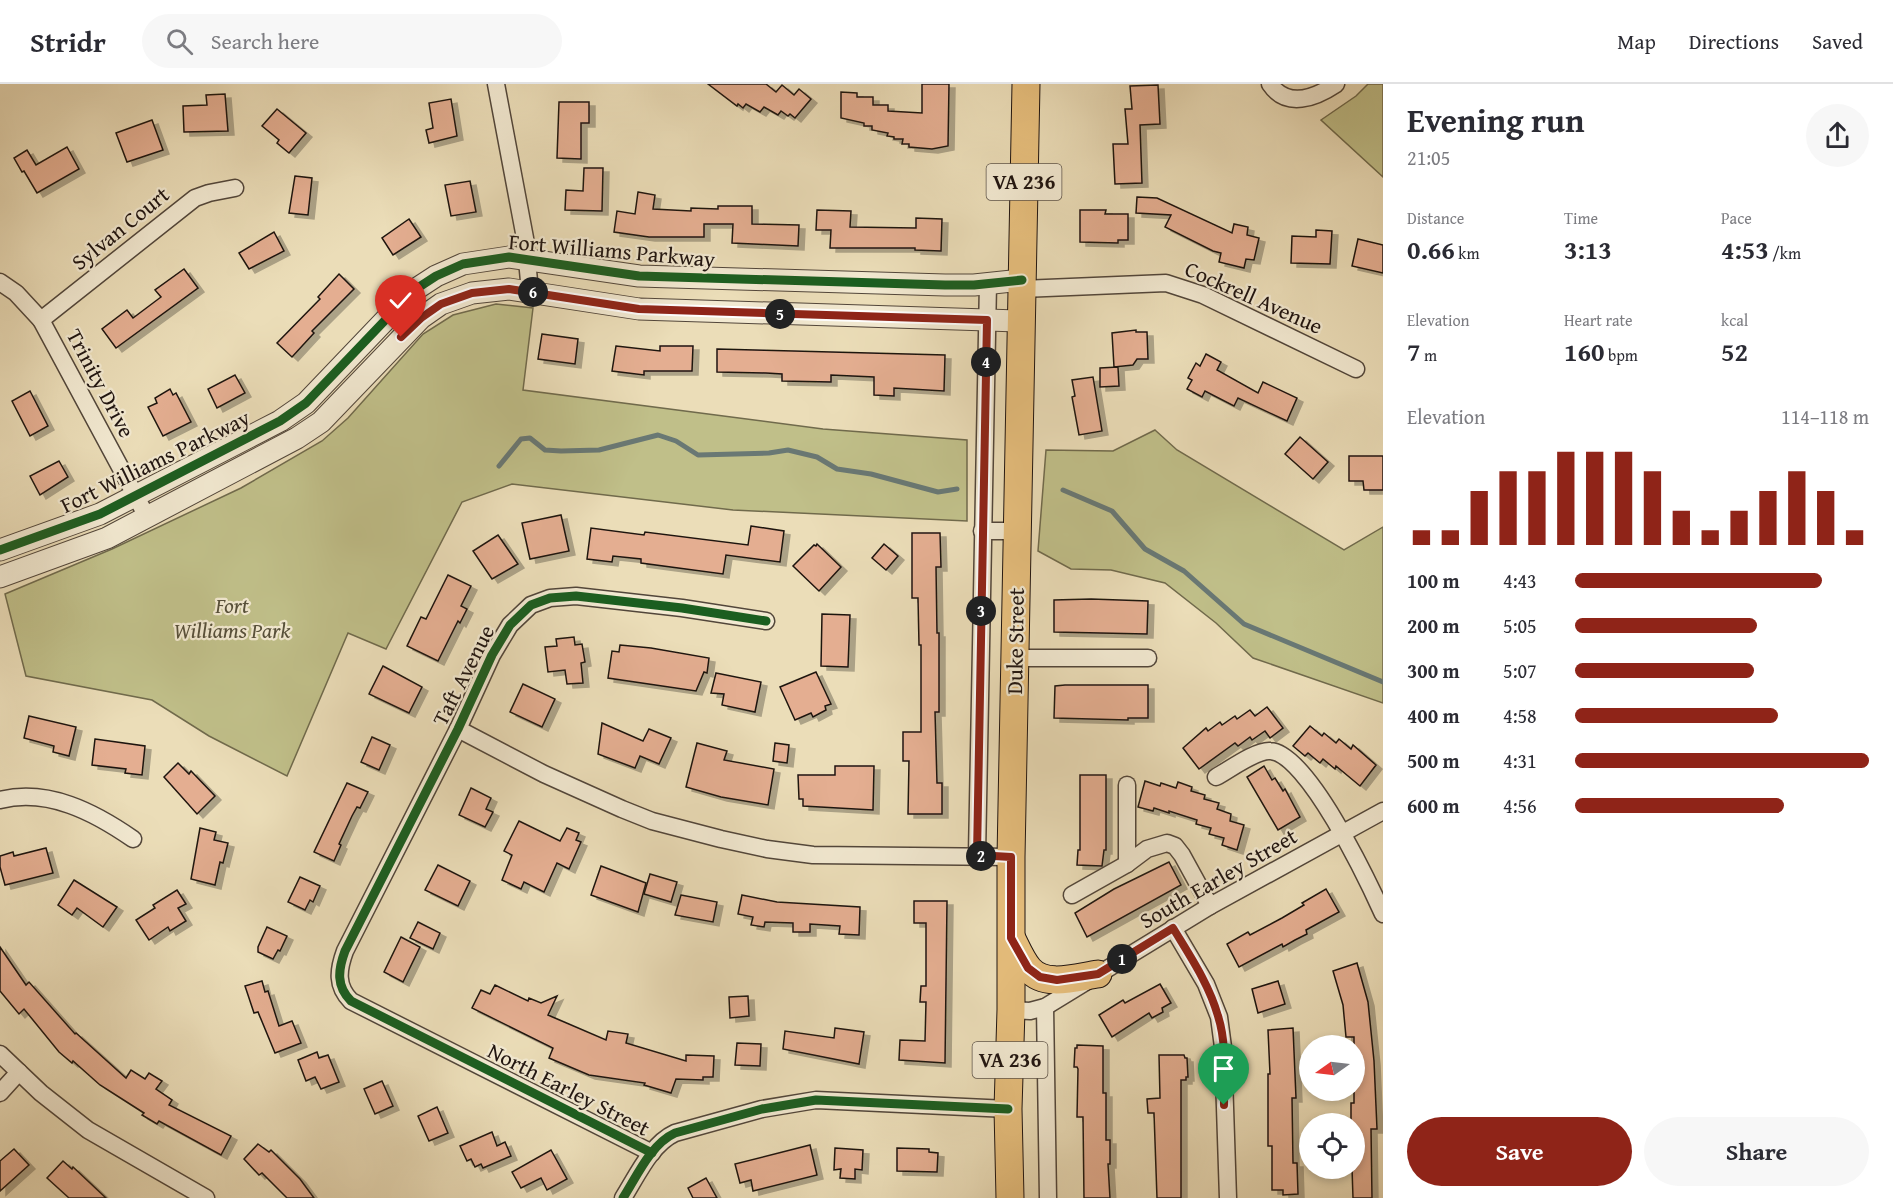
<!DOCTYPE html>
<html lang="en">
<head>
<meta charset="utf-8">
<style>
	:root { --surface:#fff; --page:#f7f7f7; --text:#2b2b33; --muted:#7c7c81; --line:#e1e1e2; --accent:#8f2418 }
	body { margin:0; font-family:"Gentium Book Plus",serif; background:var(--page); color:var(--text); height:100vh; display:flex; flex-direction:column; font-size:22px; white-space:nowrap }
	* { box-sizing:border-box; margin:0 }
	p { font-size:20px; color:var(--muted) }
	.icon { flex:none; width:33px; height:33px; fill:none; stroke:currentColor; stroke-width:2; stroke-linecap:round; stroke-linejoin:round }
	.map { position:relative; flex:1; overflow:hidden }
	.drawer { display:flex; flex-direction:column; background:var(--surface); width:510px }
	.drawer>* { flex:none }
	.needle { width:39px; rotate:256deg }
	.fabs { position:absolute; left:1299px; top:951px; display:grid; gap:12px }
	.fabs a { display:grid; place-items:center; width:66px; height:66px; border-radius:50%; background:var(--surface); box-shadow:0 3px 9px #0003; font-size:30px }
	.pin { position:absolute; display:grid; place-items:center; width:51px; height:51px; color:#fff; margin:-62px -26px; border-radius:50% 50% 50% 0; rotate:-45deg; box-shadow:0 0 6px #0007 }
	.pin .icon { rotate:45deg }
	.km { position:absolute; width:30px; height:30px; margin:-15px; border-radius:50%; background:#222; color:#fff; font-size:16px; line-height:30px; text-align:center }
	.round { display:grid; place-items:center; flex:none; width:63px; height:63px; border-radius:32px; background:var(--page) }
	.headline { display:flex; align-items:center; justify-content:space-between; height:102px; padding:0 24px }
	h1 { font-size:33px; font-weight:600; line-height:45px }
	.stats { display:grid; grid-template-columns:repeat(3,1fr); gap:9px; height:102px; padding:6px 24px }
	.stats div { display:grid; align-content:center }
	.stats b { font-size:26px; font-weight:600 }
	.stats small { font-size:16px; font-weight:400 }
	.stats p { font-size:16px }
	.chart { height:168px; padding:12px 24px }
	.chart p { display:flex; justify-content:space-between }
	.chart svg { width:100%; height:108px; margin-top:6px; stroke:var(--accent); stroke-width:6 }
	.action { display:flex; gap:12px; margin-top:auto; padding:12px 24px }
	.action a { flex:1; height:69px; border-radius:36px; background:var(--accent); color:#fff; font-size:24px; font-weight:600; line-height:69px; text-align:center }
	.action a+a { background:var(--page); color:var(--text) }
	ul { padding:0 24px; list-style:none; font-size:20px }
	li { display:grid; grid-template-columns:96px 72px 1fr; align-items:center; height:45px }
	li i { height:15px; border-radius:8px; background:var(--accent) }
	header { display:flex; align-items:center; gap:36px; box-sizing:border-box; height:84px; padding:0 30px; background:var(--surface); border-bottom:2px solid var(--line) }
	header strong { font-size:28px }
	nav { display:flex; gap:33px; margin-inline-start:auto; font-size:21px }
	.search { width:420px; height:54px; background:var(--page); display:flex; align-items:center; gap:15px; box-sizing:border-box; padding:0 21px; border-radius:33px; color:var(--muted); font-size:22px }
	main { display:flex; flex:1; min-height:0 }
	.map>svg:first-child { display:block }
	.green { fill:#c0bf89; stroke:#706a4c; stroke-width:1.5 }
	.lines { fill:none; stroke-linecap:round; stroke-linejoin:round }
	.stream { stroke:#697874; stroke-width:5 }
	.building { fill:#e4ae91; stroke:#1f1410; stroke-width:1.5; filter:url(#shadow) }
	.minor-casing { stroke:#52463a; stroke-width:19 }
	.tertiary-casing { stroke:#52463a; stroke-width:23 }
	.primary-casing { stroke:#1f1410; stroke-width:29 }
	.minor { stroke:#f2e9d1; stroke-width:16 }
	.tertiary { stroke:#f2e9d1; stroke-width:21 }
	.primary { stroke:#e6be7c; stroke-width:27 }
	.cycleway-casing { stroke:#f2e9d1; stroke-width:13 }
	.cycleway { stroke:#1b5e20; stroke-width:9 }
	.route-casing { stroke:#fff; stroke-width:12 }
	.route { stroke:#8f2418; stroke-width:8 }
	.labels { text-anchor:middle; stroke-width:4.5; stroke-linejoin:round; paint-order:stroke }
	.shield { fill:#f2e9d1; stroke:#5e544a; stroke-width:1.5 }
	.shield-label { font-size:21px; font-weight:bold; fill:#1f1410 }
	.street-label { font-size:22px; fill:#1f1410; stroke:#f2e9d1 }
	.park-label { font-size:22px; font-style:italic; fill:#57503a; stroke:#f2e9d1 }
</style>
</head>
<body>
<header>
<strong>Stridr</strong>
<div class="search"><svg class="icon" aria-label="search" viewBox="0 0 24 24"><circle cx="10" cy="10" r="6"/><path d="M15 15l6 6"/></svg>Search here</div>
<nav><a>Map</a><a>Directions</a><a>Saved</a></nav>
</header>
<main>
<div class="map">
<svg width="1383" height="1114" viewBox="0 0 1383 1114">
	<defs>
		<filter id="shadow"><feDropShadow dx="6" dy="4" stdDeviation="0" flood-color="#0004"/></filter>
	</defs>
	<rect width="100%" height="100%" fill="#ebddb8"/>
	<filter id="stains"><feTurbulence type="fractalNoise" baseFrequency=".00333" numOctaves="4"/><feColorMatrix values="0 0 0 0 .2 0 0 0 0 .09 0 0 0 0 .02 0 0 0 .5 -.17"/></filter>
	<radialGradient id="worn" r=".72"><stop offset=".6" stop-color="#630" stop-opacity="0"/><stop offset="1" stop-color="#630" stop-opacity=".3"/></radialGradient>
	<!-- green -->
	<g class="green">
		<path d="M1368,0H1383V93L1321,36L1356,12Z"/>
		<path d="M496,220L533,224L523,306L823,345L967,356V437L733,426L512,400L462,418L386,565L348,549L287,692L209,652L152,616L26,592L5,510L112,465L241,404L322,357L348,334L423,250L453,231Z"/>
		<path d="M1155,346L1177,366L1344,466L1383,443V619L1253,574L1216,539L1165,499L1111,486L1071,485L1038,467L1046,366L1113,367Z"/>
	</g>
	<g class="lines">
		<!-- stream -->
		<g class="stream">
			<path d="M499,382L521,355L530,354L545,366L561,367L599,366L658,351L676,357L698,371L769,369L788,366L817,373L837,385L871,390L938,408L957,405"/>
			<path d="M1063,406L1112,427L1145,465L1184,487L1244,540L1383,598"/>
		</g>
	</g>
	<!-- building -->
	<g class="building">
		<path d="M708,0H766L776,8L782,1L794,11L799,5L811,15L795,34L790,30L788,32L781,27L778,31L764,23L760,28L746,20L743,24L738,20L737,22Z"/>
		<path d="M922,0H949L948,62L932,65L909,63V60H902L903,55H894V53L887,52L888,49L872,46V42H864V39L841,34V8L857,9V13H873V21H888V27L922,29Z"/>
		<path d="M1158,1L1160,40L1140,41L1142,99L1115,100L1113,60H1128L1125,25H1132L1130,2Z"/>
		<path d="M225,10L228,47L184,48L183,22L207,21L206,11Z"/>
		<path d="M451,15L457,52L429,59L426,46L433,44L429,19Z"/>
		<path d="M559,18H589V39H581V75L557,74Z"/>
		<path d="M277,25L306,49L289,69L277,59L279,56L262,42Z"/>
		<path d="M152,36L163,66L127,78L116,49Z"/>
		<path d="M67,63L79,85L37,109L24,87L22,88L14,74L27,66L36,81Z"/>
		<path d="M584,84H603L602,127L565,126L566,106L583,107Z"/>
		<path d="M295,92L312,94L308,131L289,129Z"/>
		<path d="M470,97L476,128L451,132L445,101Z"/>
		<path d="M638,108L655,111L653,125L691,127V124L718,125V122H752V140L799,141L798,162L732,159L733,140H704V153H649L614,148L617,127L635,130Z"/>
		<path d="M1137,113L1157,114L1232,149L1234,140L1248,143L1247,151L1259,154L1254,176L1246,175L1244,184L1219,178L1221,169L1213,167L1165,143L1171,131L1136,129Z"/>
		<path d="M817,126L851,127L850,143L916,144V134L942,135L941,167L915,166V164H830L831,146H816Z"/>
		<path d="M1080,126H1106L1105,130H1128V156H1118V159L1080,158Z"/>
		<path d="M409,135L421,153L393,171L382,154Z"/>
		<path d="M1316,146L1332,147L1330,180L1291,179L1292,152L1316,153Z"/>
		<path d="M274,148L284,167L249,185L239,169Z"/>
		<path d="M1358,155L1383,161V189L1352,182Z"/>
		<path d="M184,185L198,204L116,264L102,245L127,226L133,234L161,213L155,206Z"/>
		<path d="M339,190L354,205L312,247L314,249L292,273L277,259L320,215L318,213Z"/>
		<path d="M1136,246V248H1147L1148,275H1137L1133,281L1114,283L1112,249Z"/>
		<path d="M542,250L578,255L575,280L538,275Z"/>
		<path d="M616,262L660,267V262H693L692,287H644V291L612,287Z"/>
		<path d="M717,265L945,271L944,307L894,304V312L874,311V293L831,291V298L782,297V290L766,289L717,288Z"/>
		<path d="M1206,270L1221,278L1217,286L1258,309L1263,298L1297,314L1287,337L1238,314L1234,322L1205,307L1202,313L1187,305L1192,296L1188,294L1196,279L1200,282Z"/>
		<path d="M1118,283L1119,302L1100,303V284Z"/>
		<path d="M235,291L245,309L217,324L208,305Z"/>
		<path d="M1093,293L1102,347L1079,351L1072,313L1075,312L1072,296Z"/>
		<path d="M170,305L173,311L176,309L191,338L163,352L148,323L157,319L155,314Z"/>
		<path d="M30,307L48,342L30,352L12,317Z"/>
		<path d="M1300,353L1328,378L1313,395L1285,370Z"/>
		<path d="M1349,372H1383V406H1364L1363,397H1349Z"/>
		<path d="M59,377L68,393L40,411L30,392Z"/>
		<path d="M561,431L569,467L530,475L522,439Z"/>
		<path d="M751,442L784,447L780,478L726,471L723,490L641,479V475L613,472L612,478L587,475L591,444L644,451L645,448L748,461Z"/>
		<path d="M912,449H940L941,483H936L937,549H939V628H935L937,699H942V730H908L909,677H903V648H921V561H919L918,514H912Z"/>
		<path d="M498,451L518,480L492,495L473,467Z"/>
		<path d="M817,460L841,483L819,507L793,482L814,461L816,462Z"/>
		<path d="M884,460L898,472L886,486L872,474Z"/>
		<path d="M448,491L471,502L461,522L467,525L460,539L458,537L438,577L407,562L421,533L426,535Z"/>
		<path d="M1091,515L1148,517L1147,550L1054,548V516Z"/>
		<path d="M822,530L850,531L848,583L821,582Z"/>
		<path d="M574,553L575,561L582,560L585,578L581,579L583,599L567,600L565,586L548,588L545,563L557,562L556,555Z"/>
		<path d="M620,561L651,564L709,574L707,589L704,588L696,607L608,594L612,567L619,568Z"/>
		<path d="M383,582L422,603L409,629L369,610Z"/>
		<path d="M816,588L831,620L825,622L826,626L813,633L811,629L795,636L780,603Z"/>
		<path d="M716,589L761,598L755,628L722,621L724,610L711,609Z"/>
		<path d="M523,600L555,615L542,643L510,628Z"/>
		<path d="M1065,601H1148V634H1128V636L1054,634L1055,602Z"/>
		<path d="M1267,623L1283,644L1270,654L1265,647L1252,656L1250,653L1238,662L1235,659L1199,685L1183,664L1206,644L1208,647L1220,638L1222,641L1235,632L1237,635L1250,626L1255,632Z"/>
		<path d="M29,632L76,643L69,672L53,668L54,662L24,654Z"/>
		<path d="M602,639L643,657L649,645L671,654L659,680L640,672L635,684L598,670Z"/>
		<path d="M1310,642L1322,652L1324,649L1336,659L1339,655L1351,665L1353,661L1376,681L1360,702L1336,682L1335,685L1323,675L1320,679L1308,669L1305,672L1293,662Z"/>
		<path d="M372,653L390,661L379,686L361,678Z"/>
		<path d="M95,655L145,662L142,691L125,689L126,685L92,681Z"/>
		<path d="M697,659L727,667L724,676L774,685L768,721L721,713L686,703Z"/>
		<path d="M775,659L789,661L787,679L773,677Z"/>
		<path d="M178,679L189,690L191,687L215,712L197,730L164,693Z"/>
		<path d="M835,682H874L873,726L803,722V715H799L798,691H835Z"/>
		<path d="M1264,682L1272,696L1275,694L1283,707L1285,705L1300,733L1278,746L1247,693Z"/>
		<path d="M1080,691H1106V766H1104L1102,782L1077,781L1078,766H1080Z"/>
		<path d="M1145,697L1160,702L1161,699L1176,704L1178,698L1192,703L1191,707L1205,711L1204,715L1219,719L1217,725L1231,730L1230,737L1244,741L1237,766L1222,761L1224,754L1209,750L1211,744L1196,740L1197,736L1169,727V729L1154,724L1153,727L1138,723Z"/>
		<path d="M347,699L368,708L360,724L357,723L352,732L339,760L341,761L334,777L314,768Z"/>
		<path d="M471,704L491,714L486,725L493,728L485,743L459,731Z"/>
		<path d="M519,737L560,757L567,744L579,749L576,756L581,758L569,785L557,779L544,808L524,798L521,805L502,796L512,771L504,767Z"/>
		<path d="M200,744L216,748L214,756L228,759L223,779L220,778L215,801L191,795Z"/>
		<path d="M46,764L53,789L5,801L0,783V772L13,768L14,772Z"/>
		<path d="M1169,778L1181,801L1087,853L1075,829L1114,805Z"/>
		<path d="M438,781L470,797L458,822L425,806Z"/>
		<path d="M601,782L646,799L638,828L591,811Z"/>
		<path d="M650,790L677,798L671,818L644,810Z"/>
		<path d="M300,793L320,802L313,818L310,816L305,826L288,818Z"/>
		<path d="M74,796L117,823L103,843L77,824L72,831L58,821Z"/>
		<path d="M1326,805L1339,828L1306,846L1307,850L1295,856L1283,863L1282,860L1239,883L1227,860L1248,848L1250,851L1282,834L1304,821L1302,819Z"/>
		<path d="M177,806L186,820L178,824L186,837L170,847L168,843L149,856L136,836L155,824L153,821Z"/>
		<path d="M681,811L717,818L713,838L675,831Z"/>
		<path d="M742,811L777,818L860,823L859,851L839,850L840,842L810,840V848H793V839L765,838L764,843L751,841L753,833L738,830Z"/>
		<path d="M914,817H947L945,979L899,976L900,956L925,957L926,918H920L921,902H926V839H914Z"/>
		<path d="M418,838L440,849L433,865L410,854Z"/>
		<path d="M267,843L287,852L280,867L278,866L273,875L258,868V863Z"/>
		<path d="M401,853L420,863L403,898L384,888Z"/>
		<path d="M0,863L26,901L29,898L75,950L76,949L126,994L131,986L145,995L149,989L162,997L156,1005L172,1016L169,1021L231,1052L221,1071L159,1037L157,1040L142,1031L144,1029L100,1001L73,977L72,979L59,968L24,925L19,930L0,907Z"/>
		<path d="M1357,879L1368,918L1374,977L1377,1045H1371L1372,1114H1353L1352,1084H1354V1040H1351V1019H1354V953H1346L1343,921L1333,887Z"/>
		<path d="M262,897L265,908L268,907L279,942L292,937L301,959L275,969L258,928L254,929L245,902Z"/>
		<path d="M1278,897L1285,920L1258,929L1252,905Z"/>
		<path d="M1160,900L1171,919L1162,924L1163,928L1152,934L1149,929L1112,953L1099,931L1123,916L1125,919Z"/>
		<path d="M495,901L528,917L529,914L541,919L557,912L548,931L606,956L608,947L628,950L626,959L686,977V971L714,972L713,993H703V996L676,995L671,1009L644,1001L645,999L589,991L549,974L553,964L472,924L481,906L490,910Z"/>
		<path d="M748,912L749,932L730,934L729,913Z"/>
		<path d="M835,944L864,948L859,980L783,965L785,947L834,954Z"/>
		<path d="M1293,944L1296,1014H1292L1293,1079H1297L1298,1110L1283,1111V1106H1272V1062H1268V990H1270L1268,946Z"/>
		<path d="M737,959L761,960L760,982L735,981Z"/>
		<path d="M1077,961L1103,962V1009H1106V1056H1110V1080H1108L1110,1114H1084L1083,1033H1077L1078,985L1077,983H1074L1075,964H1077Z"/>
		<path d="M317,968L319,974L328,971L339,998L321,1005L315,993L306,997L298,976Z"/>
		<path d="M1159,971H1184L1185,974H1187L1188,993H1186V996H1181V1114H1157L1154,1029H1148L1147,1015L1160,1014Z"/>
		<path d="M382,997L393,1022L375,1030L364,1005Z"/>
		<path d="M437,1023L448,1049L429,1057L418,1032Z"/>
		<path d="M492,1048L497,1062L505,1058L511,1072L483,1084L481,1080L475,1083L471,1075L467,1077L460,1062Z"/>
		<path d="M258,1060L269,1068L271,1066L300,1095L314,1114H287L262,1089L259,1091L244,1075Z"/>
		<path d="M810,1061L817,1091L753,1107L751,1096L740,1099L735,1080Z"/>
		<path d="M835,1064L863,1066L862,1086L855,1085V1095L840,1094L841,1085L834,1086Z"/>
		<path d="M897,1064L929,1065V1068L938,1069L937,1088L897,1087Z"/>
		<path d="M14,1065L29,1081L0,1107V1077Z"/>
		<path d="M551,1066L567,1095L547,1106L541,1094L521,1104L512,1088Z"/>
		<path d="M63,1077L72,1085L73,1083L106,1114H69L47,1094Z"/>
		<path d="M706,1094L717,1114H693L688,1104Z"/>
	</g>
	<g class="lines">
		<!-- minor casing -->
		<g class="minor-casing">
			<g id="minor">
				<path d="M496,0L525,154L530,208"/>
				<path d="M1270,0C1287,25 1315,14 1336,0"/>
				<path d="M0,198L16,209L41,236L147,433"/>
				<path d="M1022,205L1166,199L1203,211L1356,285"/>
				<path d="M41,236L195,114L209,109L235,104"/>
				<path d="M982,447H1017"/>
				<path d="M1015,574H1148"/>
				<path d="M458,645L544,690L622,725L652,737L721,755L767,765L813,771L1011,773"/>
				<path d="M1216,693C1229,686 1256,666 1270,667C1307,668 1368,797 1383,830"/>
				<path d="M0,716C48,704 94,728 133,755"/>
				<path d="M977,771L988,199"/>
				<path d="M1127,780V701"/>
				<path d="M1072,811L1127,780L1147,765L1167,759L1175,762L1182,771L1210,822"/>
				<path d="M1173,844L1206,900L1219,933L1223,963L1228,1114"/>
				<path d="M1045,923L1048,1114"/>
				<path d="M1011,926L1030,927L1045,923L1210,822L1383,727"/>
				<path d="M0,970L41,1009L88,1046L206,1114"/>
				<path d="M0,1009L19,988"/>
				<path d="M652,1069L351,917C336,902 338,886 345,867L458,645L492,571L510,541L531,521L550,514L576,512L682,524L766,537"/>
				<path d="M623,1114C637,1092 651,1060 675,1049L762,1025L816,1016L1008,1025"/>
			</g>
		</g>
		<!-- tertiary casing -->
		<g class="tertiary-casing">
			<g id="tertiary">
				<path d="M0,466L100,430L280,337L306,319L413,207L436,192L463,180L509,173L639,192L945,201H974L1022,196"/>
				<path d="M0,493L107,454L297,354L321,338L421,234L441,220L472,209L509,205L639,225L1021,237"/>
			</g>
		</g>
		<!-- primary casing -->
		<g class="primary-casing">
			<g id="primary">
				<path d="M1012,855C1017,865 1022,877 1029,885C1045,904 1077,893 1098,890"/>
				<path d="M1010,1114L1008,1025L1011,926V773L1026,0"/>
			</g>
		</g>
		<!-- minor -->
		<use href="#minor" class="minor"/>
		<!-- tertiary -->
		<use href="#tertiary" class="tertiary"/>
		<!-- primary -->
		<use href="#primary" class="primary"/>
		<!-- cycleway casing -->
		<g class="cycleway-casing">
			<g id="cycleway">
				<path d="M0,466L100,430L280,337L306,319L413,207L436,192L463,180L509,173L639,192L945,201H974L1022,196"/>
				<path d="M652,1069L351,917C336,902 338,886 345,867L458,645L492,571L510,541L531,521L550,514L576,512L682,524L766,537"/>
				<path d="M623,1114C637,1092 651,1060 675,1049L762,1025L816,1016L1008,1025"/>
			</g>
		</g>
		<!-- cycleway -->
		<use href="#cycleway" class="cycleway"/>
	</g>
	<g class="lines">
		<!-- route casing -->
		<g class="route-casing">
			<path id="route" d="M401,253L421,234L441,220L472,209L509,205L639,225L987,236L977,771L1011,773V854L1028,884L1040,893L1057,896L1098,890L1173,844C1190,872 1209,900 1218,932C1227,960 1224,992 1224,1021"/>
		</g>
		<!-- route -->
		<use href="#route" class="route"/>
	</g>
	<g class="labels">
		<!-- shield labels -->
		<g class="shield">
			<rect x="986.5" y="80" width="75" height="36" rx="4.5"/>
			<rect x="972.5" y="958" width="75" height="36" rx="4.5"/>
		</g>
		<g class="shield-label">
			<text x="1024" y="105">VA 236</text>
			<text x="1010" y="983">VA 236</text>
		</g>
		<!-- street labels -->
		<g class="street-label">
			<text transform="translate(120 144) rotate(-39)" y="8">Sylvan Court</text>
			<text transform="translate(612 166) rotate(5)" y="8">Fort Williams Parkway</text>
			<text transform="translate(1254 213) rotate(24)" y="8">Cockrell Avenue</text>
			<text transform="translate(101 299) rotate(62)" y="8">Trinity Drive</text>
			<text transform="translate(155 377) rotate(-26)" y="8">Fort Williams Parkway</text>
			<text transform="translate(1015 557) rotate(-89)" y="8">Duke Street</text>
			<text transform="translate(463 591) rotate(-63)" y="8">Taft Avenue</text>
			<text transform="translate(1218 794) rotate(-30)" y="8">South Earley Street</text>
			<text transform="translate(569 1005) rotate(27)" y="8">North Earley Street</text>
		</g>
		<!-- park labels -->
		<g class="park-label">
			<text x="232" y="529">Fort<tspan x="232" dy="25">Williams Park</tspan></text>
		</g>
	</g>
	<rect width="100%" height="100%" filter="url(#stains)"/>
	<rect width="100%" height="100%" fill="url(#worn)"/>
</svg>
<div class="fabs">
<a><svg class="needle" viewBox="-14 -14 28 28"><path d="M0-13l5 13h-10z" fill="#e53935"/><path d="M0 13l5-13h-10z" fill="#7c7c81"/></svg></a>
<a><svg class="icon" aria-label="locate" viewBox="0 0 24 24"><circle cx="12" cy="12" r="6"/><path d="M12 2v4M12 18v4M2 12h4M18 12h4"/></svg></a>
</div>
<div class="pin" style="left:1224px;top:1021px;background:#1e9e55"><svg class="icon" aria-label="arrive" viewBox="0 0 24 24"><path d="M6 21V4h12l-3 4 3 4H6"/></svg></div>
<div class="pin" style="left:401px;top:253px;background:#d93025"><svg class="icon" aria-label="check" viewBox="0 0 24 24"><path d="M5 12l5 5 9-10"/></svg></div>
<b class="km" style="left:1122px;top:875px">1</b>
<b class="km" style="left:981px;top:772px">2</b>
<b class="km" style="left:981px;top:527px">3</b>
<b class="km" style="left:986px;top:278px">4</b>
<b class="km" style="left:780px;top:230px">5</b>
<b class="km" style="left:533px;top:208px">6</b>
</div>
<section class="drawer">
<div class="headline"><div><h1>Evening run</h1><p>21:05</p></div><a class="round"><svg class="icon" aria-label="share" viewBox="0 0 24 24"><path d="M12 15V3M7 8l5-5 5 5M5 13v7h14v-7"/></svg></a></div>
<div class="stats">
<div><p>Distance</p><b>0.66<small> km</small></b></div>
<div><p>Time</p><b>3:13</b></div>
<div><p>Pace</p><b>4:53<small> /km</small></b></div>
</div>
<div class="stats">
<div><p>Elevation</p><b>7<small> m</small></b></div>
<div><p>Heart rate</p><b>160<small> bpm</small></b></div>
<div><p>kcal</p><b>52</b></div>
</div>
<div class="chart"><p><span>Elevation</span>114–118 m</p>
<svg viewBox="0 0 160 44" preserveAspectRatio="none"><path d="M5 44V38M15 44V38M25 44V22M35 44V14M45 44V14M55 44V6M65 44V6M75 44V6M85 44V14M95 44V30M105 44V38M115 44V30M125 44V22M135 44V14M145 44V22M155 44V38"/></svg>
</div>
<ul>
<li><b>100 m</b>4:43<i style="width:84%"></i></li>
<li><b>200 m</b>5:05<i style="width:62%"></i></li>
<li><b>300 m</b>5:07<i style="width:61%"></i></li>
<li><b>400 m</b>4:58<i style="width:69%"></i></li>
<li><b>500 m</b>4:31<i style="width:100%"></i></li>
<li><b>600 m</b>4:56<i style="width:71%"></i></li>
</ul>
<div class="action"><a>Save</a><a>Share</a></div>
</section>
</main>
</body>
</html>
